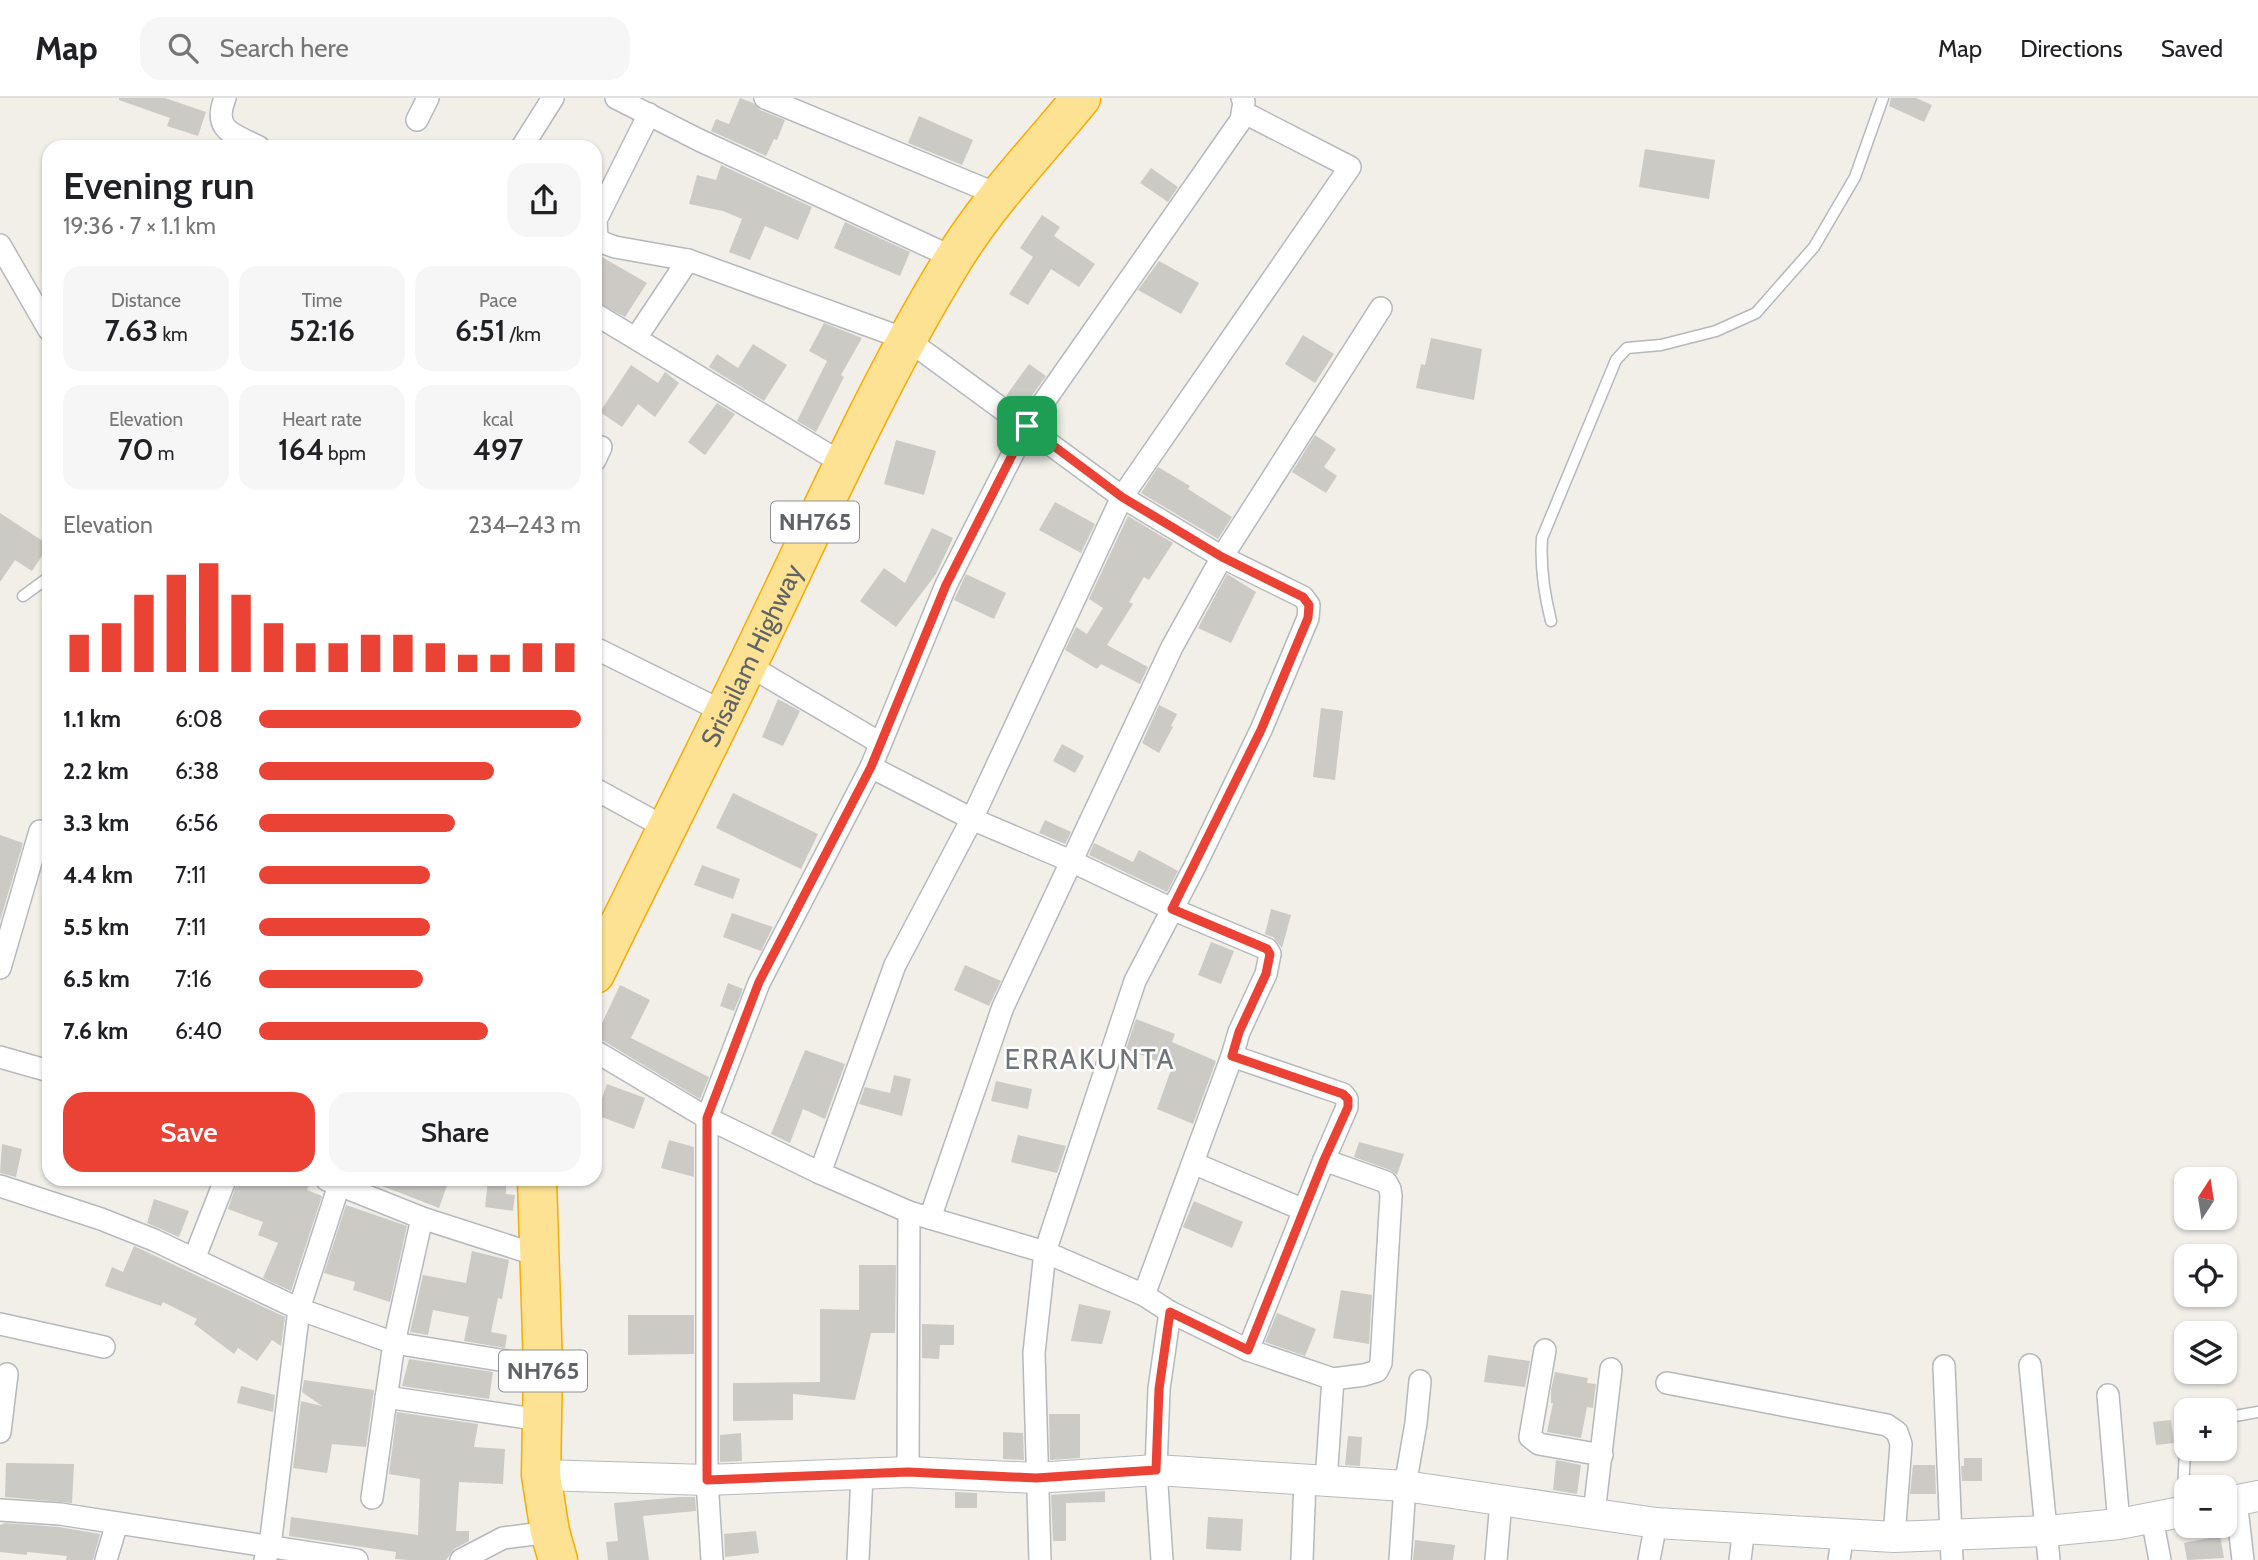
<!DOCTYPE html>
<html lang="en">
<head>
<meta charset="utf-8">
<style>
	:root { --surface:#fff; --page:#f6f6f6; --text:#202124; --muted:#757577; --line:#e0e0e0; --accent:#ea4335 }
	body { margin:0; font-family:Cabin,sans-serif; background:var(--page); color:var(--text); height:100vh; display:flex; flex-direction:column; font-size:26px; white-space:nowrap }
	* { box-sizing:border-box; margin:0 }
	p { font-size:23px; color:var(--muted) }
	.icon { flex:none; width:38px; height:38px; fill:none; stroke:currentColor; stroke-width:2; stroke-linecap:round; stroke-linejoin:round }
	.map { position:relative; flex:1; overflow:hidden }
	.details { position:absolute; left:42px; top:42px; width:560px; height:1046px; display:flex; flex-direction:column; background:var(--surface); border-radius:21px; box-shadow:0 2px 5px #0004 }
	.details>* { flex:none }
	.needle { width:46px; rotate:12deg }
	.controls { position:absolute; left:2174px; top:1069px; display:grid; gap:14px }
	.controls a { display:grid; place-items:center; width:63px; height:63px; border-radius:14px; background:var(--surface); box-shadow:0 2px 5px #0004; font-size:35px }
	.pin { position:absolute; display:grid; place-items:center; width:60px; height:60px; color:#fff; margin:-30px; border-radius:14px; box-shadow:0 4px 10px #0006 }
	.round { display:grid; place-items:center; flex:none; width:74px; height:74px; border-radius:21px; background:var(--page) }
	.headline { display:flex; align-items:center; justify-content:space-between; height:119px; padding:0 21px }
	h1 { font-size:38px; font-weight:600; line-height:52px }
	.metrics { display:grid; grid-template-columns:repeat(3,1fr); gap:10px; height:119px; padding:7px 21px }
	.metrics div { display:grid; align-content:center; border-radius:18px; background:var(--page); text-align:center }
	.metrics b { font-size:30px; font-weight:600 }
	.metrics small { font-size:19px; font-weight:400 }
	.metrics p { font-size:19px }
	.chart { height:196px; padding:14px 21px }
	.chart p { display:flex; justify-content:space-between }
	.chart svg { width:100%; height:126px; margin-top:7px; stroke:var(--accent); stroke-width:6 }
	.button { display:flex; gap:14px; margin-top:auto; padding:14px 21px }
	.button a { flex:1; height:80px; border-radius:21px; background:var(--accent); color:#fff; font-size:28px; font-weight:600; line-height:80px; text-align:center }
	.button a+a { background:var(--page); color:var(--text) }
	ul { padding:0 21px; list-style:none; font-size:23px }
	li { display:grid; grid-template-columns:112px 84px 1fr; align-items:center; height:52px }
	li i { height:18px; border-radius:9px; background:var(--accent) }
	header { display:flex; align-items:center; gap:42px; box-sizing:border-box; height:98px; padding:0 35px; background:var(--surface); border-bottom:2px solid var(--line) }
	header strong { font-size:33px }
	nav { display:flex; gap:38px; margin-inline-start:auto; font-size:24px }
	.search { width:490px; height:63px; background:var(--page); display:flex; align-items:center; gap:18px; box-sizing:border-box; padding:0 24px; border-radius:21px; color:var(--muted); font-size:26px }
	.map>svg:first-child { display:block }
	.building { fill:#cccac5 }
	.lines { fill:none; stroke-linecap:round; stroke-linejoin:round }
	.lane-casing { stroke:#b5b8bc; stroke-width:13 }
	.street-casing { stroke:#b5b8bc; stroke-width:24 }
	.secondary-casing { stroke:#b6babf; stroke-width:32 }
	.highway-casing { stroke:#f9ab00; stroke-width:41 }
	.lane { stroke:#fff; stroke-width:10 }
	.street { stroke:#fff; stroke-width:21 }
	.secondary { stroke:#fff; stroke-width:30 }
	.highway { stroke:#fde293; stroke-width:38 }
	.route-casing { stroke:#fff; stroke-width:14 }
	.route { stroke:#ea4335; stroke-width:9 }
	.labels { text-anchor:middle; stroke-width:5; stroke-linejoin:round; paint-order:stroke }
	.shield { fill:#fff; stroke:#8f9295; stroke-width:2 }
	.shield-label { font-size:24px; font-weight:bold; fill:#5f6368 }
	.street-label { font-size:26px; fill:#5f6368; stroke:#fff }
	.neighbourhood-label { font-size:28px; letter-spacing:2px; fill:#70757a; stroke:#fff }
</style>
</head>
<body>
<header>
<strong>Map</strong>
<div class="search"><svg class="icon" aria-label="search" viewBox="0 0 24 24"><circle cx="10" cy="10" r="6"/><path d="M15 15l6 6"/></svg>Search here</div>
<nav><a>Map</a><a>Directions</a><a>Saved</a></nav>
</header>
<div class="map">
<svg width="2258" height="1462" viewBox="0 0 2258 1462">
	<rect width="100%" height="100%" fill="#f1efe8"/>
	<!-- building -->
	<g class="building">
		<path d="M119,0H165L206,14L198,38L167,28L170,20L119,2Z"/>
		<path d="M740,0L753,5L760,12L785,22L777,42L774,41L766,58L711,33L716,21L729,26Z"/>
		<path d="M1891,0H1916L1932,7L1924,24L1889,8Z"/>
		<path d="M919,18L973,42L962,67L908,45Z"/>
		<path d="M1645,51L1715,62L1709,101L1639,89Z"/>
		<path d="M721,67L812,109L798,142L765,128L750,162L729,154L742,121L723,113L689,106L697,77L716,82Z"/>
		<path d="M1151,70L1178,89L1168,104L1140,85Z"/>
		<path d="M1042,117L1060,129L1054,138L1095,166L1079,189L1051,171L1028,207L1009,196L1033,159L1020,150Z"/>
		<path d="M845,124L910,154L900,178L834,150Z"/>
		<path d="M595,155L647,185L625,219L595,203Z"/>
		<path d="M1159,163L1199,185L1181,216L1138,192Z"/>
		<path d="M824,225L862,240L841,277L844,279L816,334L797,323L827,263L809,253Z"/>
		<path d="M1303,237L1334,256L1315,285L1285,266Z"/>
		<path d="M1431,240L1482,251L1474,302L1416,290L1421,266L1425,267Z"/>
		<path d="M753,246L787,267L764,303L709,269L717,256L738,270Z"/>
		<path d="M1029,266L1046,278L1023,310L1006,298Z"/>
		<path d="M631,267L658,285L665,274L679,285L655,319L638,306L622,329L600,314Z"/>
		<path d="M717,305L735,316L705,357L688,344Z"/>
		<path d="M1315,337L1336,351L1324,369L1337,378L1326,395L1292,374Z"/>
		<path d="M896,342L936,353L924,397L884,386Z"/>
		<path d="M1158,369L1190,388L1188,391L1232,419L1218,441L1141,395Z"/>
		<path d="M1055,404L1095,426L1081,455L1039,432Z"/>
		<path d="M0,415L49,447L32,473L15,462L0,484Z"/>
		<path d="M1128,418L1173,445L1149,482L1144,479L1129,504L1133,506L1107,547L1148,569L1140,586L1101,566L1097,571L1065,552L1076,529L1087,536L1103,510L1089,501Z"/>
		<path d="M932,430L953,440L936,476L896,529L860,503L884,470L905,485Z"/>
		<path d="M966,476L1006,495L994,521L954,502Z"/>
		<path d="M1227,476L1256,494L1231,545L1198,530Z"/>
		<path d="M778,601L800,613L783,648L762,639Z"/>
		<path d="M1159,607L1177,616L1171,628L1173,629L1159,655L1142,645Z"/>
		<path d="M1321,610L1343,613L1335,682L1313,679Z"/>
		<path d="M1062,646L1084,658L1075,675L1053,663Z"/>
		<path d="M733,695L818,736L801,771L716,730Z"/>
		<path d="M1045,722L1071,734L1065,746L1039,735Z"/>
		<path d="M0,737L23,745L0,823Z"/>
		<path d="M1094,745L1133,764L1139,752L1178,773L1167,794L1089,757Z"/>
		<path d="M702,767L740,781L733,801L694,787Z"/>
		<path d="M1271,811L1291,817L1282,850L1273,839L1265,836Z"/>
		<path d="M732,815L773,829L761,853L723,839Z"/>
		<path d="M1211,844L1234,853L1221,886L1198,877Z"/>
		<path d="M965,867L1001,883L989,908L954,892Z"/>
		<path d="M728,885L743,891L734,913L720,908Z"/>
		<path d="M620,887L650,902L631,940L709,979L700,1001L602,942L595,940Z"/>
		<path d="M1136,921L1175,936L1172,944L1216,963L1193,1026L1157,1011L1172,969L1126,951Z"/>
		<path d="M805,952L845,966L825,1021L803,1011L790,1045L771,1036Z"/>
		<path d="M894,977L911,981L902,1018L859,1006L865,989L890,995Z"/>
		<path d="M996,983L1032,991L1028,1011L991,1003Z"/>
		<path d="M607,986L645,1000L634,1031L596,1017Z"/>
		<path d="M1018,1037L1066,1048L1057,1075L1011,1064Z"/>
		<path d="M669,1042L694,1049V1079L661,1070Z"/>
		<path d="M1359,1044L1404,1056L1397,1077L1390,1072L1354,1059Z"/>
		<path d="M2,1046L22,1051L16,1079L0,1075Z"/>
		<path d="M238,1082H311L307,1092L322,1098L291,1193L263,1180L278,1145L258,1137L263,1124L228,1111Z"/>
		<path d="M367,1082H449L439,1110Z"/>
		<path d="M488,1082H506V1096L515,1097L513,1113L485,1109Z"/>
		<path d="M154,1101L189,1113L179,1139L147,1125Z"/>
		<path d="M1194,1103L1243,1124L1232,1150L1183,1129Z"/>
		<path d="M346,1107L407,1128L390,1204L353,1192L355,1184L324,1175Z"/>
		<path d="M134,1148L285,1219L281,1248L272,1242L257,1263L238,1250L234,1256L194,1226L197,1221L163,1204L161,1208L105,1188L112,1169L123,1174Z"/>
		<path d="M472,1153L509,1162L502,1201L498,1200L491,1234L507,1237L505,1250L464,1243L469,1219L433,1212L428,1237L410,1234L423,1177L466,1185Z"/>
		<path d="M859,1167H896L895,1235H871L855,1302L793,1296V1322L733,1323V1285L820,1284V1211L859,1212Z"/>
		<path d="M1341,1192L1372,1197L1369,1246L1333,1240Z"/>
		<path d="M1079,1206L1111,1213L1102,1246L1071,1243Z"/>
		<path d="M1277,1215L1316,1231L1305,1258L1265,1244Z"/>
		<path d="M628,1217H694V1256L628,1257Z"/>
		<path d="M922,1226L954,1227V1247H940L939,1261L922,1260Z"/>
		<path d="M1488,1257L1530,1263L1525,1289L1484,1284Z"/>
		<path d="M409,1261L493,1274L489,1301L402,1288Z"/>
		<path d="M1555,1274L1588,1280L1587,1285L1596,1286L1593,1310L1587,1309L1581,1340L1547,1334L1553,1305H1551V1292Z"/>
		<path d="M304,1282L374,1292L366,1349L332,1346L327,1375L293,1370L301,1303L322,1308L302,1294Z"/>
		<path d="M241,1288L275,1297L273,1314L237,1305Z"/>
		<path d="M397,1314L478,1326L474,1349L505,1351L503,1386L459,1384L456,1433H469V1443L454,1451L446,1462H410L395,1461L396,1454L289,1438L291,1419L418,1437L420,1381L389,1376Z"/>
		<path d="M1049,1316H1080V1360L1050,1362Z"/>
		<path d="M2171,1322L2174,1345L2156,1347L2153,1324Z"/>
		<path d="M1003,1334L1023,1335L1024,1362L1003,1361Z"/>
		<path d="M741,1335L742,1363L720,1364V1337Z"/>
		<path d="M1348,1338L1362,1339L1360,1368L1345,1367Z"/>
		<path d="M1964,1360H1982V1383H1962L1961,1368H1964Z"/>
		<path d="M1556,1362L1581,1367L1577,1396L1553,1392Z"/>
		<path d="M6,1365L74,1366L72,1405L5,1399Z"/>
		<path d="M1913,1367H1935L1936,1396H1910Z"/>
		<path d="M1105,1393V1404L1066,1405V1443H1053L1051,1397Z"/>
		<path d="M955,1394L977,1395V1410H955Z"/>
		<path d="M680,1399H695L696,1413L643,1418L649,1462H608L606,1444L618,1443L614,1405Z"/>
		<path d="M1208,1419L1243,1421L1241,1453L1206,1451Z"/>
		<path d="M5,1425L59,1429L100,1436L93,1462H66L67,1458L27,1454V1457L0,1454V1427Z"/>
		<path d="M756,1433L759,1455L725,1459L724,1436Z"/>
		<path d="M2220,1438L2224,1460L2187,1462L2184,1445Z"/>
		<path d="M1415,1442L1455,1447L1453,1462H1413Z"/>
	</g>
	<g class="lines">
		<!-- lane casing -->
		<g class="lane-casing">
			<g id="lane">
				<path d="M23,498L49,479"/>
				<path d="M1551,523C1544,495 1540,469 1542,440L1616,262L1627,250L1661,247L1716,233L1756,215L1814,149L1855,79L1883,0"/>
				<path d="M2224,1320L2258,1314"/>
				<path d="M2182,1411L2186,1334"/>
			</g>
		</g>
		<!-- street casing -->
		<g class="street-casing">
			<g id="street">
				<path d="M225,0C212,33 234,36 259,49"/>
				<path d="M616,0L699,42L954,160"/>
				<path d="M765,0L999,97"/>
				<path d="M649,16L596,122L597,140L604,145L615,149L688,162L908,242L1122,399L1222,459L1303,499L1309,507L1308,520L1261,632L1195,768L1135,883L1045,1154L1034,1255L1040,1462"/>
				<path d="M417,22L428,0"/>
				<path d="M522,49L553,0"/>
				<path d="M0,147L49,232"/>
				<path d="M595,216L842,365"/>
				<path d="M636,240L688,162"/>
				<path d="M595,362L601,349"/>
				<path d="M595,550L724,614"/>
				<path d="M748,567L880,645"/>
				<path d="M871,669L972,721L1073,764L1172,811L1267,851L1270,856L1266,876L1239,934L1232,958L1144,1197"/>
				<path d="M595,691L666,730"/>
				<path d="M0,870L40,733L49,738"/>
				<path d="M595,953L707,1020L820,1075L909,1114L1045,1154L1144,1197L1170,1214L1248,1252L1333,1281L1326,1383"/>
				<path d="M1232,958L1343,996L1347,1001V1009L1324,1062L1248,1252"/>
				<path d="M0,959L49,973"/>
				<path d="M1324,1062L1386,1084L1390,1091L1391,1098L1381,1265L1377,1273L1364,1277L1333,1281"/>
				<path d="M1193,1065L1304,1112"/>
				<path d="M820,1075L895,867L972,721L1122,399L1350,69L1243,14"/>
				<path d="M327,1082L422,1120L540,1158"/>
				<path d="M0,1088L101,1121L154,1142L299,1211L394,1245L543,1269"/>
				<path d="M930,1120L1003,909L1172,549L1222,459L1381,210"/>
				<path d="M194,1161L225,1082"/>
				<path d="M0,1226L104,1249"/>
				<path d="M1545,1252L1530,1339L1539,1346L1602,1357"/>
				<path d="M2030,1267L2049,1462"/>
				<path d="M1944,1268L1952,1462"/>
				<path d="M1667,1285L1887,1327L1897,1334L1901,1346L1894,1439"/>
				<path d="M2108,1297L2119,1426"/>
				<path d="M386,1299L541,1322"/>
				<path d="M0,1334L7,1276"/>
				<path d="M908,1374L909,1114"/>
				<path d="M372,1400L394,1245L422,1120"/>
				<path d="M2236,1402L2243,1462"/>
				<path d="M0,1412L60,1416L357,1462"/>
				<path d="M1594,1415L1611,1271"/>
				<path d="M2152,1420L2160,1462"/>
				<path d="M106,1462L117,1425"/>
				<path d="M265,1462L270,1448L299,1211L339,1087"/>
				<path d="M461,1462L503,1440L550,1434"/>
				<path d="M712,1462L707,1382V1020L759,885L871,669L946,487L1027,328L1241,22L1244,4L1242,0"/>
				<path d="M858,1462L862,1377"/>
				<path d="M1162,1462L1156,1372L1159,1291L1170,1214"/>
				<path d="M1302,1462L1305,1382"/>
				<path d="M1400,1462L1405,1388L1416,1325L1420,1283"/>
				<path d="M1496,1462L1501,1403"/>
				<path d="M1649,1462L1656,1425"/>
				<path d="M1740,1462L1744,1430"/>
				<path d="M1839,1462L1843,1435"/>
			</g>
		</g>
		<!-- secondary casing -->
		<g class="secondary-casing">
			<g id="secondary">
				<path d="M541,1377L707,1382L908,1374L1036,1380L1156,1372L1405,1388L1656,1425L1894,1439L2047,1433L2119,1426L2186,1413"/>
				<path d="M2224,1405L2258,1398"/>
			</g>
		</g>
		<!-- highway casing -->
		<g class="highway-casing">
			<g id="highway">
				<path id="s1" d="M595,876C652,758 712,642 768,524C827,402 882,277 953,162C989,103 1038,53 1081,0"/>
				<path d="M537,1082L543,1269L541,1377L550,1434L558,1462"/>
			</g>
		</g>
		<!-- lane -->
		<use href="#lane" class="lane"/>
		<!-- street -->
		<use href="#street" class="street"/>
		<!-- secondary -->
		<use href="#secondary" class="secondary"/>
		<!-- highway -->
		<use href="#highway" class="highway"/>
	</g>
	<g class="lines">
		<!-- route casing -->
		<g class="route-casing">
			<path id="route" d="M1027,328L1122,399L1222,459L1303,499L1309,507L1308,520L1261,632L1172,811L1260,848L1267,851L1270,856L1266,876L1239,934L1232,958L1343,996L1348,1001V1009L1324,1062L1248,1252L1170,1214L1159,1291L1156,1372L1036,1380L908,1374L707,1382V1020L759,884L871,669L946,487Z"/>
		</g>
		<!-- route -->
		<use href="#route" class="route"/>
	</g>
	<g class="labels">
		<!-- shield labels -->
		<g class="shield">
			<rect x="771" y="403.5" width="88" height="41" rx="5"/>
			<rect x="499" y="1252.5" width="88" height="41" rx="5"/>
		</g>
		<g class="shield-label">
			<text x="815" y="432">NH765</text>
			<text x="543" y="1281">NH765</text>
		</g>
		<!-- street labels -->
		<g class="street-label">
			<text dy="9" stroke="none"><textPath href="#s1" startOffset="355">Srisailam Highway</textPath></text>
		</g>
		<!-- neighbourhood labels -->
		<g class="neighbourhood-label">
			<text x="1090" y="971">ERRAKUNTA</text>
		</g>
	</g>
</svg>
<div class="controls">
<a><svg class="needle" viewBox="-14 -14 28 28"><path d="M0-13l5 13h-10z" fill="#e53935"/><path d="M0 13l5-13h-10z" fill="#757577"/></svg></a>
<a><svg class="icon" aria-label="locate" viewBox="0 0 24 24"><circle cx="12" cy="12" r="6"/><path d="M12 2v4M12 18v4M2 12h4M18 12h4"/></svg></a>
<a><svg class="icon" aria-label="layers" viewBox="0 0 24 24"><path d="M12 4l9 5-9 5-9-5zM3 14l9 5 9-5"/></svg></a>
<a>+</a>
<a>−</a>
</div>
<div class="pin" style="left:1027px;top:328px;background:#1e9e55"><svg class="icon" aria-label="arrive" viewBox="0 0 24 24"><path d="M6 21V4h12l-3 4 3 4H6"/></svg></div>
<section class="details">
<div class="headline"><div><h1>Evening run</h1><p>19:36 · 7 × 1.1 km</p></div><a class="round"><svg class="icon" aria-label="share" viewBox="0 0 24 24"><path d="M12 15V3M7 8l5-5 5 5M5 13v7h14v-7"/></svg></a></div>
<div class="metrics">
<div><p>Distance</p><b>7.63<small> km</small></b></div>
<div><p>Time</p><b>52:16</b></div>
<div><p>Pace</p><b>6:51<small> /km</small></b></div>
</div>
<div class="metrics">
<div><p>Elevation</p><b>70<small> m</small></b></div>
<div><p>Heart rate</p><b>164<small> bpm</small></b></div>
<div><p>kcal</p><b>497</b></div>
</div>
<div class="chart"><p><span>Elevation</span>234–243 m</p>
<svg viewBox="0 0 160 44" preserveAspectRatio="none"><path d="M5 44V31M15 44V27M25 44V17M35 44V10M45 44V6M55 44V17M65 44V27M75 44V34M85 44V34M95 44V31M105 44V31M115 44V34M125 44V38M135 44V38M145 44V34M155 44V34"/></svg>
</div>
<ul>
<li><b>1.1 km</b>6:08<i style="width:100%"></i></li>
<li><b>2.2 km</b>6:38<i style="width:73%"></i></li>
<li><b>3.3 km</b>6:56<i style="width:61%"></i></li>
<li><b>4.4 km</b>7:11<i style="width:53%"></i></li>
<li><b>5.5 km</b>7:11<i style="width:53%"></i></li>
<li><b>6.5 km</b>7:16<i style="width:51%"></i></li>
<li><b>7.6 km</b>6:40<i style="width:71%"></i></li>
</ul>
<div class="button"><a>Save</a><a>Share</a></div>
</section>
</div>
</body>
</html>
